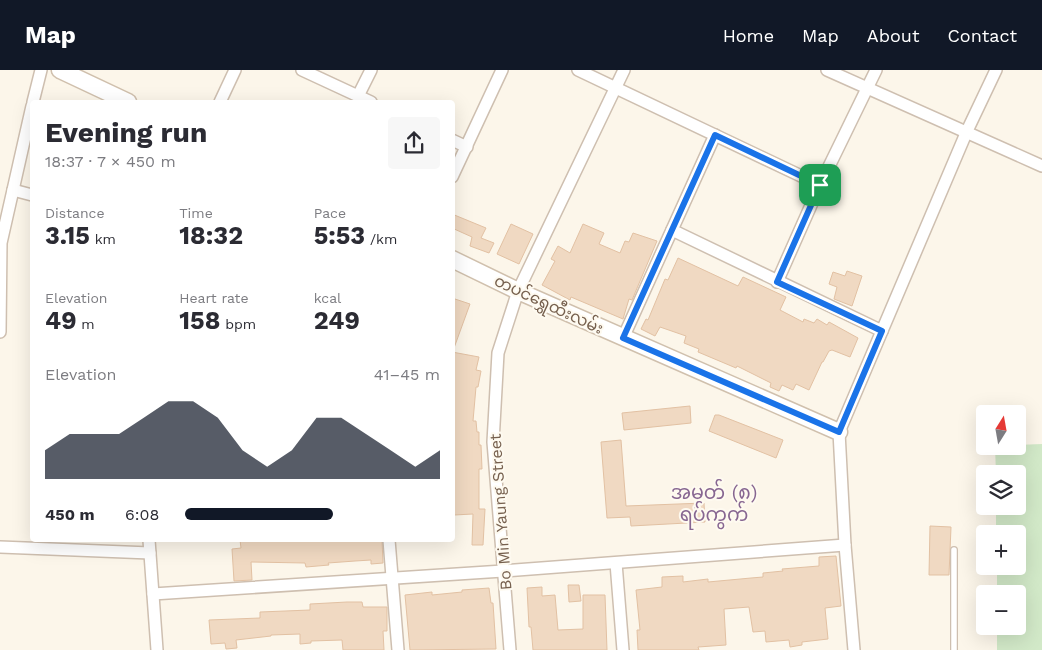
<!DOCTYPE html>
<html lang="en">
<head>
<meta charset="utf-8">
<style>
	:root { --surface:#fff; --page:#f7f7f7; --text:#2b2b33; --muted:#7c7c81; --accent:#111827 }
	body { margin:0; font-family:"Work Sans","Noto Sans Myanmar",sans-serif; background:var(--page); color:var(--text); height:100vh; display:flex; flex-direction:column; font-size:19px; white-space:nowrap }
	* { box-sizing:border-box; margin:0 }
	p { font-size:16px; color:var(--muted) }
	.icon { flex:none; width:28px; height:28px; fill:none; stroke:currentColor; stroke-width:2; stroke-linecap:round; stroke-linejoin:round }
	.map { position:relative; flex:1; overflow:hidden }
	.sheet { position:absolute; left:30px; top:30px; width:425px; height:442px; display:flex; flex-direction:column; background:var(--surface); border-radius:5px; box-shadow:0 5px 20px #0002 }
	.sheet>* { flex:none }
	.needle { width:32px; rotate:11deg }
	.tools { position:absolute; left:976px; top:335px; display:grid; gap:10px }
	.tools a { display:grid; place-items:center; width:50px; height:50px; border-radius:5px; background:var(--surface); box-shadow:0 5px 20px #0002; font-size:25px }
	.pin { position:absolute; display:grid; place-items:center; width:42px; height:42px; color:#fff; margin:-21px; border-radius:10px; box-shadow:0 2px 8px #0006 }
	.round { display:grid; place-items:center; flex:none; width:52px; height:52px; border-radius:5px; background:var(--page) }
	.head { display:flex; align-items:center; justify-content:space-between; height:85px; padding:0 15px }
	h1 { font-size:28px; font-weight:700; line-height:38px }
	.figures { display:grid; grid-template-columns:repeat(3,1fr); gap:8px; height:85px; padding:5px 15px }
	.figures div { display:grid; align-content:center }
	.figures b { font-size:25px; font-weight:700 }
	.figures small { font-size:14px; font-weight:400 }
	.figures p { font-size:14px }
	.chart { height:140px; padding:10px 15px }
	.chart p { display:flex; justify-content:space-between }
	.chart svg { width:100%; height:90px; margin-top:5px; fill:var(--accent); opacity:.7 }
	ul { padding:0 15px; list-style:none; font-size:16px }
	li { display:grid; grid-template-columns:80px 60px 1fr; align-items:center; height:38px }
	li i { height:12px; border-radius:6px; background:var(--accent) }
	header { display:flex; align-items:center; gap:30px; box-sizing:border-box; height:70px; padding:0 25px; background:var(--accent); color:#fff }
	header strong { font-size:24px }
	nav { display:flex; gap:28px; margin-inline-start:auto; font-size:18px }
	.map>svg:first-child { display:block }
	.green { fill:#d2e9c8 }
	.building { fill:#f0d9c2; stroke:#e2c1a3 }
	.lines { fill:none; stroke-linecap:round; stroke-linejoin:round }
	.lane-casing { stroke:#cebfb0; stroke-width:8 }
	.street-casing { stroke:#cebfb0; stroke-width:14 }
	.secondary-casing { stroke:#d0c0ad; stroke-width:19 }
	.lane { stroke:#fff; stroke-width:5.5 }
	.street { stroke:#fff; stroke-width:11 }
	.secondary { stroke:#fff; stroke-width:16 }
	.route-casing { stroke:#fff; stroke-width:10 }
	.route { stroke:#1a73e8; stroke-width:6 }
	.labels { text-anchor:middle; stroke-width:4; stroke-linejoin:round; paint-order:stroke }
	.street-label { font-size:16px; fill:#76604e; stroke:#fefaf0 }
	.quarter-label { font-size:19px; fill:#876691; stroke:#fefaf0 }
</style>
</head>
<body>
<header>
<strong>Map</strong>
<nav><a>Home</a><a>Map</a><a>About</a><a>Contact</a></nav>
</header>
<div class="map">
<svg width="1042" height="580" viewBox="0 0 1042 580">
	<rect width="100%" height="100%" fill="#fcf6ea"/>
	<!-- green -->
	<path class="green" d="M1042,374V580H997V556H1018V524H997V496H1018V464H996V436H1018V404H996L995,376Z"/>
	<!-- building -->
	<g class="building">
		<path d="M452,144L486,158L481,168L494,173L489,183L470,176L472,167L452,158Z"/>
		<path d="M511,154L533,164L519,194L497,184Z"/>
		<path d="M583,154L604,163L599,174L620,183L625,171L629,172L633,163L657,171L632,230L629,229L623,249L571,227L570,230L542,215L555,191L551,189L558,176L570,183Z"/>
		<path d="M678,188L738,216L743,207L786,227L780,240L803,252L804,249L814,253L817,249L827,255L829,252L858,268L850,287L832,280L829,281L823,292H822L809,320L796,314L793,320L782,315L779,321L770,317L771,313L737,296L736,298L698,282L699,279L684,273L686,266L660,257L655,266L641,259L646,249L648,250L665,209L668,210Z"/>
		<path d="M847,201L862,206L852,236L834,229L837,217L829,214L833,202L845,206Z"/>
		<path d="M452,228L470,234L454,278H452Z"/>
		<path d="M452,282L479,287L476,300L481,301L478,317H476L473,351H476L477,362H479V375H481L482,399H479V439H485L483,475H472L473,444L454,445Z"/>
		<path d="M690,336L691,353L624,360L622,343Z"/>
		<path d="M715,345H719L783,370L776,388L709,361Z"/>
		<path d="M621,370L626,436L704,433L705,452L631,456L630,447L607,448L601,372Z"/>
		<path d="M930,456L951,457L949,505H929Z"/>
		<path d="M240,470H382L383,493L371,494V490L355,491L328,493L329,495L306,497L305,493L251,492L252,510L234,511L232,479L241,478Z"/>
		<path d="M836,486L841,536L825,538L828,569L802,572V575L790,577L789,570L766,572L765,561L753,562L749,537L724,539L726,575L698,577L699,580H638L637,560H640L636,520L662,517V507L683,506V512L708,509V512L751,508L763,507V503L783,501L782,499L819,496V487Z"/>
		<path d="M568,515H579L581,531L569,532Z"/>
		<path d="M542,517V526L555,525L558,560L583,559V525H605L607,580H533L531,557H529L527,518Z"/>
		<path d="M489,518L491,533H493L496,579L410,580L405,525L432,522V525L462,522V520Z"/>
		<path d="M347,532H362L363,537H387V561H383L384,580H343L342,570L311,571V573L300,574V564L271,565V566L236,570L237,578L226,579L225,573L211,574L209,550L260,548V542L310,540V534Z"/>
	</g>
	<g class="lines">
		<!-- lane casing -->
		<g class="lane-casing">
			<path id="lane" d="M954,480V580"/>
		</g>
		<!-- street casing -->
		<g class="street-casing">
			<g id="street">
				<path d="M302,0L371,32"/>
				<path d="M578,0L820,115"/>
				<path d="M827,0L1042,96"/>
				<path d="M358,26L371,0"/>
				<path d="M33,32L41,0"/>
				<path d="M220,32L235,0"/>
				<path d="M452,70L467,77"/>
				<path d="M452,107L502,0"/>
				<path d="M13,120L32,125"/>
				<path d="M672,160L882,261"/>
				<path d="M777,212L820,115L876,0"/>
				<path d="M0,262L1,173L32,36"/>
				<path d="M623,268L715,65"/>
				<path d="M149,470L157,580"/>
				<path d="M389,470L398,580"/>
				<path d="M0,477L150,483"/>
				<path d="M616,493L623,580"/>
				<path d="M153,524L503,501L845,475"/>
				<path d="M510,580L493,372L498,283L518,221L624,0"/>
				<path d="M854,580L845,475L839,362L967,61L996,0"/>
			</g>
		</g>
		<!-- secondary casing -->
		<g class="secondary-casing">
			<g id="secondary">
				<path d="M60,0L128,32"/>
				<path d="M452,189L518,221L839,362"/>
			</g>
		</g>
		<!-- lane -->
		<use href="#lane" class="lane"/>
		<!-- street -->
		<use href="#street" class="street"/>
		<!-- secondary -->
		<use href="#secondary" class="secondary"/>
	</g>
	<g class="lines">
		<!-- route casing -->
		<g class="route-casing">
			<path id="route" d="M715,65L820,115L777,212L882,261L839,362L623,268Z"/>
		</g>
		<!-- route -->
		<use href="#route" class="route"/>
	</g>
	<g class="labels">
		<!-- street labels -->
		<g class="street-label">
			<text transform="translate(549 234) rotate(25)" y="6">တပင်ရွှေထီးလမ်း</text>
			<text transform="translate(500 442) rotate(-94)" y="6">Bo Min Yaung Street</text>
		</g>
		<!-- quarter labels -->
		<g class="quarter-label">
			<text x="714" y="429">အမှတ် (၈)<tspan x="714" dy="22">ရပ်ကွက်</tspan></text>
		</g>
	</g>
</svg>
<div class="tools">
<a><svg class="needle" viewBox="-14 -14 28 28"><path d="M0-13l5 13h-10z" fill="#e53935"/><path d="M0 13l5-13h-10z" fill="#7c7c81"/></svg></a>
<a><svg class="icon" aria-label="layers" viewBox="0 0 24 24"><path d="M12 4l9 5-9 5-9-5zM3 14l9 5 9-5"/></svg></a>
<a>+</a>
<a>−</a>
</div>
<div class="pin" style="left:820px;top:115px;background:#1e9e55"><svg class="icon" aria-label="arrive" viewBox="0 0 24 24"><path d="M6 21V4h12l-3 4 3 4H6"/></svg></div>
<section class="sheet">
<div class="head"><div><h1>Evening run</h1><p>18:37 · 7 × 450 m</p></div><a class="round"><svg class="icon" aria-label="share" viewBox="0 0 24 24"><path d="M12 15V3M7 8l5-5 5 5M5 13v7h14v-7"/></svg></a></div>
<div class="figures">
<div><p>Distance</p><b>3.15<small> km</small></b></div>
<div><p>Time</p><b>18:32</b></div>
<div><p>Pace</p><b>5:53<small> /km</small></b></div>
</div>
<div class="figures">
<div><p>Elevation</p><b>49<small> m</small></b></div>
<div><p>Heart rate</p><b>158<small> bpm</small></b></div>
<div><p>kcal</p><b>249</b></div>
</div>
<div class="chart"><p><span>Elevation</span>41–45 m</p>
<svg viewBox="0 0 160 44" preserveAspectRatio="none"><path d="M0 44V30L10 22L20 22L30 22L40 14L50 6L60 6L70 14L80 30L90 38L100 30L110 14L120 14L130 22L140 30L150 38L160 30V44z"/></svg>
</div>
<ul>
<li><b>450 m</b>6:08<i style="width:58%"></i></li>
</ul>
</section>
</div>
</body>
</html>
